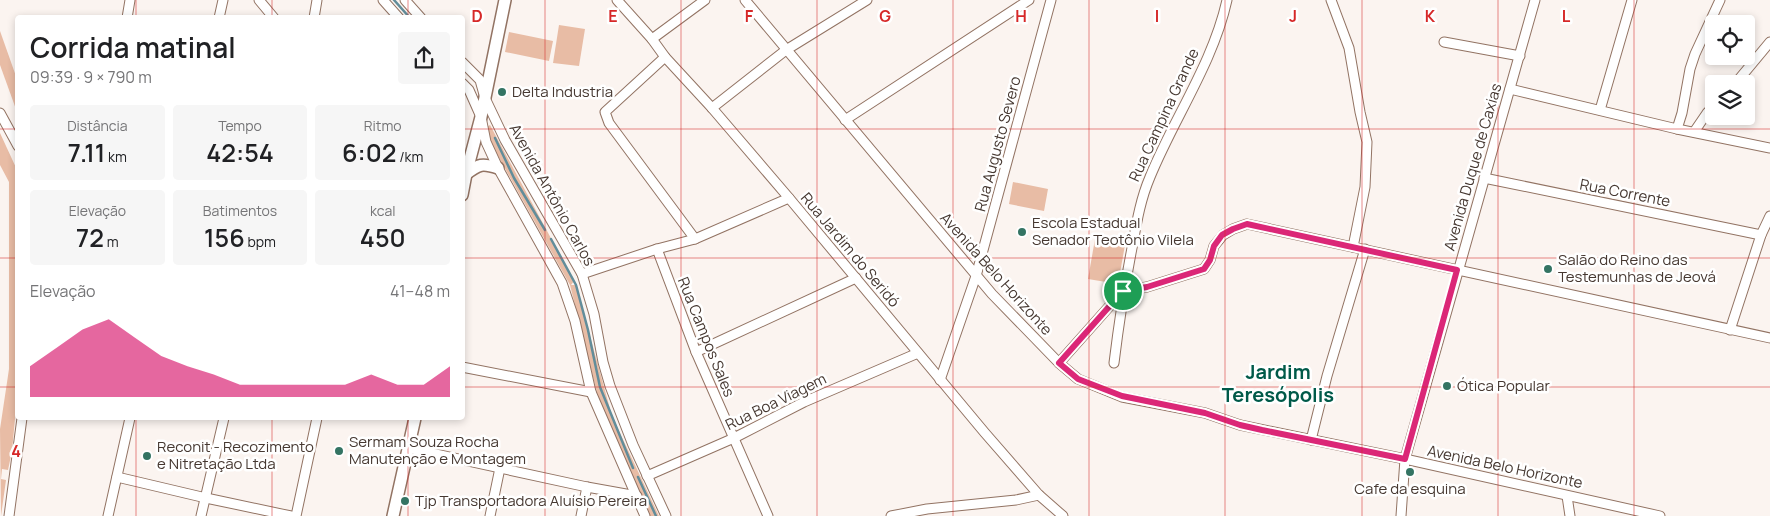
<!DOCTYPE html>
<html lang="pt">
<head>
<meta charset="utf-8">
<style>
	:root { --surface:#fff; --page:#f6f6f6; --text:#202124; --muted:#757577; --accent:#db2777 }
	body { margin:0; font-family:Manrope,sans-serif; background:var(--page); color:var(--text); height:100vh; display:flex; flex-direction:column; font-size:19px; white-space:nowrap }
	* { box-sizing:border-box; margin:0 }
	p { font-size:16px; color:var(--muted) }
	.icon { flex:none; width:28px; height:28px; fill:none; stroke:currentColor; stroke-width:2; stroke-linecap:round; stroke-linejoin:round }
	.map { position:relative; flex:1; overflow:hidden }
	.drawer { position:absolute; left:15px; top:15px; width:450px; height:405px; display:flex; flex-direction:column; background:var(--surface); border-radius:5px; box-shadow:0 2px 8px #0003 }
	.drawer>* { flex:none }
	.fabs { position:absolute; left:1705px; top:15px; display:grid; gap:10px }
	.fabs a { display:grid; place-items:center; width:50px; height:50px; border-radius:5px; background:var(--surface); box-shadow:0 2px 8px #0003; font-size:25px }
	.pin { position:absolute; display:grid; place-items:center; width:42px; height:42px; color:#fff; margin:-21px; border:2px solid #fff; border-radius:50%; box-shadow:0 1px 5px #0007 }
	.round { display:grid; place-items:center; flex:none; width:52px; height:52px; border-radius:5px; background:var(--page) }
	.head { display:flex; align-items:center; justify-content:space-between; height:85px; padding:0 15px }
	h1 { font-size:28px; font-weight:600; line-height:38px }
	.stats { display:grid; grid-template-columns:repeat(3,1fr); gap:8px; height:85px; padding:5px 15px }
	.stats div { display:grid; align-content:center; border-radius:5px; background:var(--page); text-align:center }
	.stats b { font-size:25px; font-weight:600 }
	.stats small { font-size:14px; font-weight:400 }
	.stats p { font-size:14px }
	.chart { height:140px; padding:10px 15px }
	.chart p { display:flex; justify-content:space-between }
	.chart svg { width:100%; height:90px; margin-top:5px; fill:var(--accent); opacity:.7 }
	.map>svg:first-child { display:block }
	.green { fill:#e8bca5 }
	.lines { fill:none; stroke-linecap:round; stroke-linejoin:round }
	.stream { stroke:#628d9a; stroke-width:2.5 }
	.minor-casing { stroke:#927363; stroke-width:11 }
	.major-casing { stroke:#927363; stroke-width:14 }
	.minor { stroke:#fff; stroke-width:9 }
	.major { stroke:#fff; stroke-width:11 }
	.route-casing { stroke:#fff; stroke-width:10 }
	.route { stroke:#db2777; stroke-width:6 }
	.grid { fill:none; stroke:#d62828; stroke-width:1; stroke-opacity:0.55 }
	.poi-dot { fill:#347463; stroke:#fff; stroke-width:2 }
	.labels { text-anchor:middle; stroke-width:5; stroke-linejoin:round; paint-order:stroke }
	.poi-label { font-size:15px; fill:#463831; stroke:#fff; text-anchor:start }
	.street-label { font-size:15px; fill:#463831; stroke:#fff }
	.district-label { font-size:20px; font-weight:bold; fill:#005a49; stroke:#fff }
	.grid-label { font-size:16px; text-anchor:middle; font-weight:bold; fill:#d62828; stroke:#fff; stroke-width:5; stroke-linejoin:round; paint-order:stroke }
</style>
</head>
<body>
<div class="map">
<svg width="1770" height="516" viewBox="0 0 1770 516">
	<rect width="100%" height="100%" fill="#fbf4f0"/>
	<!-- green -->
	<g class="green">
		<path d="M559,25L585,29L579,66L553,63Z"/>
		<path d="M0,31L17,79V112L0,65Z"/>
		<path d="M509,32L553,41L549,61L505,52Z"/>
		<path d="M490,125L574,281L571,285H576L612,416L659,516H649L604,421L570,285L483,129Z"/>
		<path d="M0,133L18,172V387L12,451L8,470L2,469L1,479L6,480L1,516L0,429L9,369V182L0,165Z"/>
		<path d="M1013,182L1048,189L1044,211L1009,204Z"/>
		<path d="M1095,239L1125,245L1118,284L1088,279Z"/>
	</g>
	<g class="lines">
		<!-- stream -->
		<g class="stream">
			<path d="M394,0L410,18"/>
			<path d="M495,138L514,178L545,230"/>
			<path d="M551,239L576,285L588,330L600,387L633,468"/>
			<path d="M638,477L656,516"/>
		</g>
		<!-- minor casing -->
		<g class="minor-casing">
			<g id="minor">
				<path d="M259,0L274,18"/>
				<path d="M383,0L399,18"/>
				<path d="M405,0L421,18"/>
				<path d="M617,0L652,39L665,57L712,108L789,198L985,433L1039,495L1063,516"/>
				<path d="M745,0L992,294L1059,363L1078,379L1122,397L1205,413L1240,425L1405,459L1660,516"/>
				<path d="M1331,0L1349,48L1360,112L1367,142L1365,187L1353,247"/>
				<path d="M127,18L130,0"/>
				<path d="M219,18L223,0"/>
				<path d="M314,18L317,0"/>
				<path d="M652,39L705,0"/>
				<path d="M1444,42L1520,56"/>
				<path d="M665,57L605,112L609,123L695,239"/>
				<path d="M462,62L480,80L485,98L505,140L582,274L594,314L603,362L610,386L633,445L666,516"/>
				<path d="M462,83L469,90L481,117L486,142L498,168L562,283L575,321L591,392L645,516"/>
				<path d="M1735,84L1770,42"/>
				<path d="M1510,89L1677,129L1770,148"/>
				<path d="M712,108L786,50L867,0"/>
				<path d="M1600,110L1632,0"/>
				<path d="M0,113L18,146"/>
				<path d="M845,120L1029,0"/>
				<path d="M1677,129L1682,113L1690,69L1695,54L1720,0"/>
				<path d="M1694,132L1707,113L1714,106"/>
				<path d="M1484,178L1761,235"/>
				<path d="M657,249L696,352L768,516"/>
				<path d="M582,274L657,249L695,239L789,198"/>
				<path d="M1730,330L1761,235L1770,216"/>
				<path d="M696,352L856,278"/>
				<path d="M1059,363L1123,291L1147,287L1204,269L1210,260L1214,246L1223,235L1233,229L1247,224L1770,338"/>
				<path d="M1114,363C1119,322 1125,283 1133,243C1137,220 1141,198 1150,177C1174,118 1213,63 1227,0"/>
				<path d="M462,367L591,392"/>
				<path d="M940,380L976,276L1051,0"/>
				<path d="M1311,440L1327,376L1365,249"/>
				<path d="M408,448L587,487L637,496"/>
				<path d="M647,476L734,438L804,402L918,353"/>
				<path d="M117,477L206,498L291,516"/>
				<path d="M1567,496L1570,516"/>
				<path d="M9,516L22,418"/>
				<path d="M108,516L130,418"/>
				<path d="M201,516L224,418"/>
				<path d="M296,516L317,418"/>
				<path d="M490,516L500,468"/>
				<path d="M581,516L587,487"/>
				<path d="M891,516L927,509L1016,500L1039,495"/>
				<path d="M1401,516L1405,459L1535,0"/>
			</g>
		</g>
		<!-- major casing -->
		<g class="major-casing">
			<g id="major">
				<path d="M466,174C479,164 482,163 498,168"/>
				<path d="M462,195L466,174L481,117L505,0"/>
				<path d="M393,516L415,418"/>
			</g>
		</g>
		<!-- minor -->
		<use href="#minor" class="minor"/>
		<!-- major -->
		<use href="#major" class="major"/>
	</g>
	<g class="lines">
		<!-- route casing -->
		<g class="route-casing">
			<path id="route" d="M1247,224L1457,270L1405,459L1262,430L1240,425L1205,413L1122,396L1078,379L1059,363L1123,291L1147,287L1204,269L1210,260L1214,246L1222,235L1233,229Z"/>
		</g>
		<!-- route -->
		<use href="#route" class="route"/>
	</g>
	<!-- grid -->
	<path class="grid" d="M136,0V18M272,0V18M408,0V18M545,0V516M681,0V516M817,0V516M953,0V516M1089,0V516M1225,0V516M1362,0V516M1498,0V516M1634,0V516M0,129H18M462,129H1770M0,258H18M462,258H1770M0,387H18M462,387H1770M136,418V516M272,418V516M408,418V516"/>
	<!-- markers -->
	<g class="poi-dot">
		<circle cx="502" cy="92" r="5"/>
		<circle cx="1022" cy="232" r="5"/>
		<circle cx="1548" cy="269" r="5"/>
		<circle cx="1447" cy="386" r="5"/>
		<circle cx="339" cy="451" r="5"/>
		<circle cx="147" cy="456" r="5"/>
		<circle cx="1410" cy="472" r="5"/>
		<circle cx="405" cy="501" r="5"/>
	</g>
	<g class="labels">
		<!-- poi labels -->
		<g class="poi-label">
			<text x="512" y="97">Delta Industria</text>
			<text x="1032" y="228">Escola Estadual<tspan x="1032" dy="17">Senador Teotônio Vilela</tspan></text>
			<text x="1558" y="265">Salão do Reino das<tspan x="1558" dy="17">Testemunhas de Jeová</tspan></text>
			<text x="1457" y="391">Ótica Popular</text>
			<text x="349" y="447">Sermam Souza Rocha<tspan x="349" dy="17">Manutenção e Montagem</tspan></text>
			<text x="157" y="452">Reconit - Recozimento<tspan x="157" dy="17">e Nitretação Ltda</tspan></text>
			<text x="1410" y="494" text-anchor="middle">Cafe da esquina</text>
			<text x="415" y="506">Tjp Transportadora Aluísio Pereira</text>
		</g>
		<!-- street labels -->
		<g class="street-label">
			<text transform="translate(1164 115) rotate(-65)" y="5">Rua Campina Grande</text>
			<text transform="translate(998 144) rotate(-75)" y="5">Rua Augusto Severo</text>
			<text transform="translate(1473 167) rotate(-74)" y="5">Avenida Duque de Caxias</text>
			<text transform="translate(1625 193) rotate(11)" y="5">Rua Corrente</text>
			<text transform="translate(552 195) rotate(61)" y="5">Avenida Antônio Carlos</text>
			<text transform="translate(850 250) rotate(50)" y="5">Rua Jardim do Seridó</text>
			<text transform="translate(996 274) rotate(48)" y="5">Avenida Belo Horizonte</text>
			<text transform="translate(706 337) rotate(68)" y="5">Rua Campos Sales</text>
			<text transform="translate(776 402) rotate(-26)" y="5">Rua Boa Viagem</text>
			<text transform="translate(1505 467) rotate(12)" y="5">Avenida Belo Horizonte</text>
		</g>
		<!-- district labels -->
		<g class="district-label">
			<text x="1278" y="379">Jardim<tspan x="1278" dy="23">Teresópolis</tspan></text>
		</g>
	</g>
	<g class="grid-label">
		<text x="477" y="22">D</text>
		<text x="613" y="22">E</text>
		<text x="749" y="22">F</text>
		<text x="885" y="22">G</text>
		<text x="1021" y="22">H</text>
		<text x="1157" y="22">I</text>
		<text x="1293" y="22">J</text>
		<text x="1430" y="22">K</text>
		<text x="1566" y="22">L</text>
		<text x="16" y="457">4</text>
	</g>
</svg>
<div class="fabs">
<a><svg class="icon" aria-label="locate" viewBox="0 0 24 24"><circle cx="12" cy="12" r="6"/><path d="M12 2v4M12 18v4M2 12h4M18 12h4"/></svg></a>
<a><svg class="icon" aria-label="layers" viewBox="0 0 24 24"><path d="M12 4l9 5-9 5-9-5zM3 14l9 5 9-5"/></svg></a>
</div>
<div class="pin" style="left:1123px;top:291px;background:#1e9e55"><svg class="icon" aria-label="arrive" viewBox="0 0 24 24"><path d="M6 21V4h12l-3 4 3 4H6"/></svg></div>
<section class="drawer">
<div class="head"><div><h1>Corrida matinal</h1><p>09:39 · 9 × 790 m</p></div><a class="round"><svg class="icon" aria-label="share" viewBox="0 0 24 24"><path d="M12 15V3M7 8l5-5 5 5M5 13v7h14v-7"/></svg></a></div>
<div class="stats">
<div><p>Distância</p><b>7.11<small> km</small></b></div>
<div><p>Tempo</p><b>42:54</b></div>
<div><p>Ritmo</p><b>6:02<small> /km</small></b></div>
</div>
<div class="stats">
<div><p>Elevação</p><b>72<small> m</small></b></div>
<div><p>Batimentos</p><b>156<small> bpm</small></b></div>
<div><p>kcal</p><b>450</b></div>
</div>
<div class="chart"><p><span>Elevação</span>41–48 m</p>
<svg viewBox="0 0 160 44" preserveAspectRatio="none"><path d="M0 44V29L10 20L20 11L30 6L40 15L50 24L60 29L70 33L80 38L90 38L100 38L110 38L120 38L130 33L140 38L150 38L160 29V44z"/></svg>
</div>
</section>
</div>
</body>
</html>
